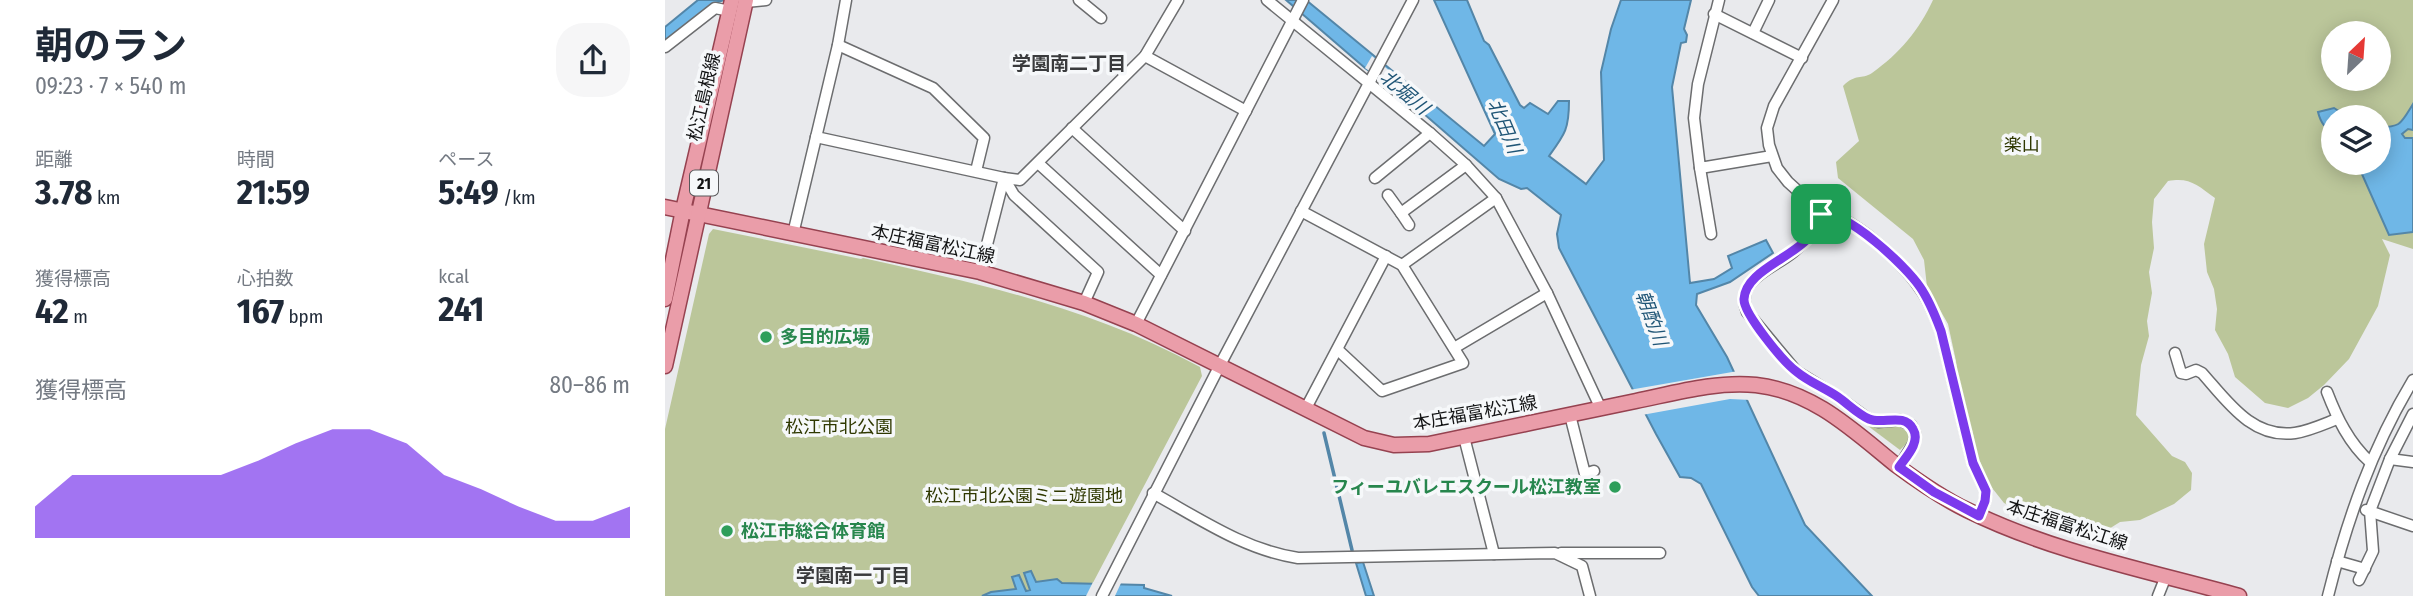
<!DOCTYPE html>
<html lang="ja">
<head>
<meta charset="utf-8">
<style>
	:root { --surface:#fff; --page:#f6f6f7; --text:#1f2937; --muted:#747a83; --accent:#7c3aed }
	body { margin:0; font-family:"Fira Sans Condensed","Noto Sans JP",sans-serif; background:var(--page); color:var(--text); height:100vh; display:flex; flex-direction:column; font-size:26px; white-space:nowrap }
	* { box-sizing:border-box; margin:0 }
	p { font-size:23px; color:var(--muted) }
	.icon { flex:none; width:38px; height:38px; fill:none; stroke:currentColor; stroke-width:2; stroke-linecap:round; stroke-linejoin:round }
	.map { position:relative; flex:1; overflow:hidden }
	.panel { display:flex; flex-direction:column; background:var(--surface); width:665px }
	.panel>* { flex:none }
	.needle { width:46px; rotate:25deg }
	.tools { position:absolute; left:1656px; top:21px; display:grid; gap:14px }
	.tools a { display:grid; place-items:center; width:70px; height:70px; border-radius:50%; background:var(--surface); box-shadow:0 4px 18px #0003; font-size:35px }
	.pin { position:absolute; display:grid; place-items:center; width:60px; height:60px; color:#fff; margin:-30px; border-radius:14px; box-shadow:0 4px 10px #0006 }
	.round { display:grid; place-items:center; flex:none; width:74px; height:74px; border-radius:28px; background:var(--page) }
	.overview { display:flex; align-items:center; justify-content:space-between; height:119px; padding:0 35px }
	h1 { font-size:38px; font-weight:700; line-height:52px }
	.figures { display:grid; grid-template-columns:repeat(3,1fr); gap:10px; height:119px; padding:7px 35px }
	.figures div { display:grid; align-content:center }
	.figures b { font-size:35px; font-weight:700 }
	.figures small { font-size:19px; font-weight:400 }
	.figures p { font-size:19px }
	.chart { height:196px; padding:14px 35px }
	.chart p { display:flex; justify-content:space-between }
	.chart svg { width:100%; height:126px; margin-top:7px; fill:var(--accent); opacity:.7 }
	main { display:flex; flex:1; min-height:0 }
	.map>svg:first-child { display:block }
	.green { fill:#bbc69a; fill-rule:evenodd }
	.water { fill:#6fb7e7; stroke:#5386a8; stroke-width:2 }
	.pier { fill:#e9eaed }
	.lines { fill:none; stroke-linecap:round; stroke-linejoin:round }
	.stream { stroke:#5386a8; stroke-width:3.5 }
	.minor-casing { stroke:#6c6d6f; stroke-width:13 }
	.major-casing { stroke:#964250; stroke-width:17 }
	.minor { stroke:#fff; stroke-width:10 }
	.major { stroke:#ea9da9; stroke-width:14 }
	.route-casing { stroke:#fff; stroke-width:14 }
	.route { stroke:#7c3aed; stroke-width:9 }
	.leisure-dot { fill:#2e9e5b; stroke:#f6f8fa; stroke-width:2.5 }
	.labels { text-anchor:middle; stroke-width:7; stroke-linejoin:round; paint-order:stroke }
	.shield { fill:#f6f8fa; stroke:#57585a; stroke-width:2 }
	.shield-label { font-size:16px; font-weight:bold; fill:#131415 }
	.street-label { font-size:18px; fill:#131415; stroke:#f6f8fa }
	.park-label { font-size:18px; fill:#2f3800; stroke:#f6f8fa }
	.leisure-label { font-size:18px; font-weight:bold; fill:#27864d; stroke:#f6f8fa; text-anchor:start }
	.neighbourhood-label { font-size:19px; font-weight:bold; fill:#3a3b3d; stroke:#f6f8fa }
	.water-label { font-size:19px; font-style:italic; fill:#1f5576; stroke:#f6f8fa }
</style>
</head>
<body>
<main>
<section class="panel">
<div class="overview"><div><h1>朝のラン</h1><p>09:23 · 7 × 540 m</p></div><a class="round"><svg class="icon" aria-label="share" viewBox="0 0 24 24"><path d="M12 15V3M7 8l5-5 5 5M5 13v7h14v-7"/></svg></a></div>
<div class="figures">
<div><p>距離</p><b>3.78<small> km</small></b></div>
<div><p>時間</p><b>21:59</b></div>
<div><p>ペース</p><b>5:49<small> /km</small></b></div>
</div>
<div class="figures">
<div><p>獲得標高</p><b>42<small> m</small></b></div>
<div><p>心拍数</p><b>167<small> bpm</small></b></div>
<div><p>kcal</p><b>241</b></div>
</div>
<div class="chart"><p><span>獲得標高</span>80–86 m</p>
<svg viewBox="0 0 160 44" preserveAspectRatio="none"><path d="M0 44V33L10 22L20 22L30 22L40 22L50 22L60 17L70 11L80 6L90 6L100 11L110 22L120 27L130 33L140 38L150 38L160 33V44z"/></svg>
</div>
</section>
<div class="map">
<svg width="1748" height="596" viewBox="0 0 1748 596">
	<rect width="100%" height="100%" fill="#e9eaed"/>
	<!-- green -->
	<g class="green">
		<path d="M1268,0H1748V249L1717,239L1725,255L1713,306L1684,359L1659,385L1643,398L1623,408L1600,403L1570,377L1563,354L1550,330L1552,309L1549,289L1542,272L1539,244L1550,198C1532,185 1525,177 1503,181L1489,199L1487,222L1489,248L1484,272L1487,293L1482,321L1484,336L1476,365L1471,415L1507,456L1520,462L1527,473L1526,490L1509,504L1475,520L1455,522L1439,532L1418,535L1385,524L1339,503L1324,484L1313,457L1307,430L1295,399L1291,361L1283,324L1262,287L1259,260L1248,239L1173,178L1171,162L1194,141L1178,86C1191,73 1196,80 1207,73C1235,53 1254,30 1268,0ZM1668,33H1713V79H1668ZM1668,117H1713V163H1668Z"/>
		<path d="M48,229L196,259L198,258C319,285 424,307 535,367L537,376L421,596H0V429L44,234Z"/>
		<path d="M1195,420L1234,425L1243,433V442L1235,450Z"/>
	</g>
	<!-- water -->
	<g class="water">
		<path d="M33,0H59L47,4L0,43V27Z"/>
		<path d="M621,0H641L819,146L830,134L769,0H802L819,41L824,45L855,105L859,108L865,103L883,114L893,101H904C904,129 900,134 884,156L921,184L939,160L936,72L946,29L956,0H1026L1019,29L1022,35L1021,42L1016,43L1007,87L1025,283L1049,279L1067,268L1063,256L1101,240L1108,253L1065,282L1032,294L1031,305L1062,357L1140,525L1207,596H1094L1087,587L1036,484L1026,478L1015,477L991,434L894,248L892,234L896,215L862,188L856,189L834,179L736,94L700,68Z"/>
		<path d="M1748,104V130L1743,129L1737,134L1740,138H1748V232L1724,235L1692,163H1713V128C1737,126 1735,125 1748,104Z"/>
		<path d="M1669,108L1683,117H1668V131C1659,129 1655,120 1653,112Z"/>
		<path d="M698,562L709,596H701L691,563Z"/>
		<path d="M366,571L371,582L392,579L397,583L479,585V588L507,596H317L326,592L351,589L347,577L354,575L361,591L365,590L359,573Z"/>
	</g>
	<!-- pier -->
	<g class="pier">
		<path d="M707,56L727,73L722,83L700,68Z"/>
		<path d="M1073,371L1086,400L1065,399L977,415L964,390Z"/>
		<path d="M428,582L456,583L450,596H421Z"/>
	</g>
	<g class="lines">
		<!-- stream -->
		<path class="stream" d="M659,433L687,550"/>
		<!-- minor casing -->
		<g class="minor-casing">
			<g id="minor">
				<path d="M414,0L436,18"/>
				<path d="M602,0L765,133L801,165L831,198L882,293L936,409"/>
				<path d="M1054,0L1033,84L1029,118L1035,168L1107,156"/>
				<path d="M1168,0L1109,106L1102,128L1104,145L1112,168L1123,182L1154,210L1155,219C1149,232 1138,244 1127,253C1107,269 1069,280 1082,312L1131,371L1173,397L1202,418L1213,422L1235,420L1246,425L1250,433L1249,443L1234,467"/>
				<path d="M81,2L101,0"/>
				<path d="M1049,14L1137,58"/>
				<path d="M1088,33L1104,0"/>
				<path d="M173,45L268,88L319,138L311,171"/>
				<path d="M0,47L50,8L65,11"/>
				<path d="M480,56L581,111"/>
				<path d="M407,128L520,231"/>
				<path d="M151,137L339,178L355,180L480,56L513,0"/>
				<path d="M373,163L496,275"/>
				<path d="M1035,168L1046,234"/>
				<path d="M339,178L349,195L433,272L419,303"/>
				<path d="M710,178L765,133"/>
				<path d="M723,195L736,213L801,165"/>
				<path d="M636,211L737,265L798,363L717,391L673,350"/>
				<path d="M736,213L744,225"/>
				<path d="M1156,214C1183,211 1239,264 1254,287C1264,300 1270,315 1276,331L1308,463L1321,491L1320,501L1314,516"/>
				<path d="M128,234L173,45L181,0"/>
				<path d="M737,265L831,198"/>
				<path d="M315,272L339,178"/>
				<path d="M471,324L638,0"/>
				<path d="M789,348L882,293"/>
				<path d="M1510,353L1516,373L1521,374L1531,370L1537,373C1562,401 1587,439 1630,433C1644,431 1659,424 1672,419"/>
				<path d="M1662,392C1672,418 1684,443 1705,462"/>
				<path d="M640,410L721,256"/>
				<path d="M905,415L920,474L929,471"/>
				<path d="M799,437L829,554"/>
				<path d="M1725,459L1748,462"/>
				<path d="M488,493C535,519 580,550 633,558L890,553L917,566L925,596"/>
				<path d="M1701,510L1748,526"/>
				<path d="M896,553H995"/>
				<path d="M1672,561L1700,569"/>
				<path d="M1694,580L1708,551L1705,511L1725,459L1748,414"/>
				<path d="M437,596L555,365L748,0"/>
				<path d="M1493,596L1501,576"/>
				<path d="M1663,596C1682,520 1707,448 1748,380"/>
			</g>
		</g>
		<!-- major casing -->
		<g class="major-casing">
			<g id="major">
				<path d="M0,207L315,272L419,303L471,324L699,438L729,445L764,444C833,430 902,415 971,401C1010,393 1051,381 1091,385C1148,391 1189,431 1231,465C1254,482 1277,498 1302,510C1387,552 1484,571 1574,596"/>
				<path d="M0,299L18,210L67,0"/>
				<path d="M0,366L81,0"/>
			</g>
		</g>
		<!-- minor -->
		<use href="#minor" class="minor"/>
		<!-- major -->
		<use href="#major" class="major"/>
	</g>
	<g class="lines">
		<!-- route casing -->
		<g class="route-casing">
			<path id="route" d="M1156,214C1182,211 1240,265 1255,287C1264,300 1270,315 1276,331L1308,463L1321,491L1320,501L1314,516L1269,492L1234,467C1241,457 1256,442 1248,429C1239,412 1218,425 1204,419C1193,414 1183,404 1173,397C1160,388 1144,382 1132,372C1119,363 1078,313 1079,299C1081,264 1150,255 1156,214Z"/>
		</g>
		<!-- route -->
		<use href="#route" class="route"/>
	</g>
	<!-- markers -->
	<g class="leisure-dot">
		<circle cx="101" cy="337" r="7"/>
		<circle cx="950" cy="487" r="7"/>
		<circle cx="62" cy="531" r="7"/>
	</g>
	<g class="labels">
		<!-- shield labels -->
		<rect class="shield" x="25" y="170.5" width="28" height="25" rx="5"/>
		<g class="shield-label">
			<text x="39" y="189">21</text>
		</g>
		<!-- street labels -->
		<g class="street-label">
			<text transform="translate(39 97) rotate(-77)" y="6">松江島根線</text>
			<text transform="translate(268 244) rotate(12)" y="6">本庄福富松江線</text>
			<text transform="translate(810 413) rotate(-10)" y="6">本庄福富松江線</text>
			<text transform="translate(1402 525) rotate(18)" y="6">本庄福富松江線</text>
		</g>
		<!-- park labels -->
		<g class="park-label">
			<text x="1357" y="151">楽山</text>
			<text x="174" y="433">松江市北公園</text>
			<text x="359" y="502">松江市北公園ミニ遊園地</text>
		</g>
		<!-- leisure labels -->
		<g class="leisure-label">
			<text x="115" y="343">多目的広場</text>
			<text x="936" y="493" text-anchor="end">フィーユバレエスクール松江教室</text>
			<text x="76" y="537">松江市総合体育館</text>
		</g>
		<!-- neighbourhood labels -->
		<g class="neighbourhood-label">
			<text x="404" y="70">学園南二丁目</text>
			<text x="188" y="582">学園南一丁目</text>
		</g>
		<!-- water labels -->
		<g class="water-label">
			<text transform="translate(740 92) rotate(40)" y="7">北堀川</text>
			<text transform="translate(840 126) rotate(67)" y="7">北田川</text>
			<text transform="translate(987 318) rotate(70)" y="7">朝酌川</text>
		</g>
	</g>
</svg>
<div class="tools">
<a><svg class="needle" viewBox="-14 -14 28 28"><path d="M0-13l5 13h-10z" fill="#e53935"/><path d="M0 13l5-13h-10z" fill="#747a83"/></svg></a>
<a><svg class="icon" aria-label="layers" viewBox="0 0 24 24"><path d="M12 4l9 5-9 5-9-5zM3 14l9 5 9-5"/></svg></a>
</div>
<div class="pin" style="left:1156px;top:214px;background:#1e9e55"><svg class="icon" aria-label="arrive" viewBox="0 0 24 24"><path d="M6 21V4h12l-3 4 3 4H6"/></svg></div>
</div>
</main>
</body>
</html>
